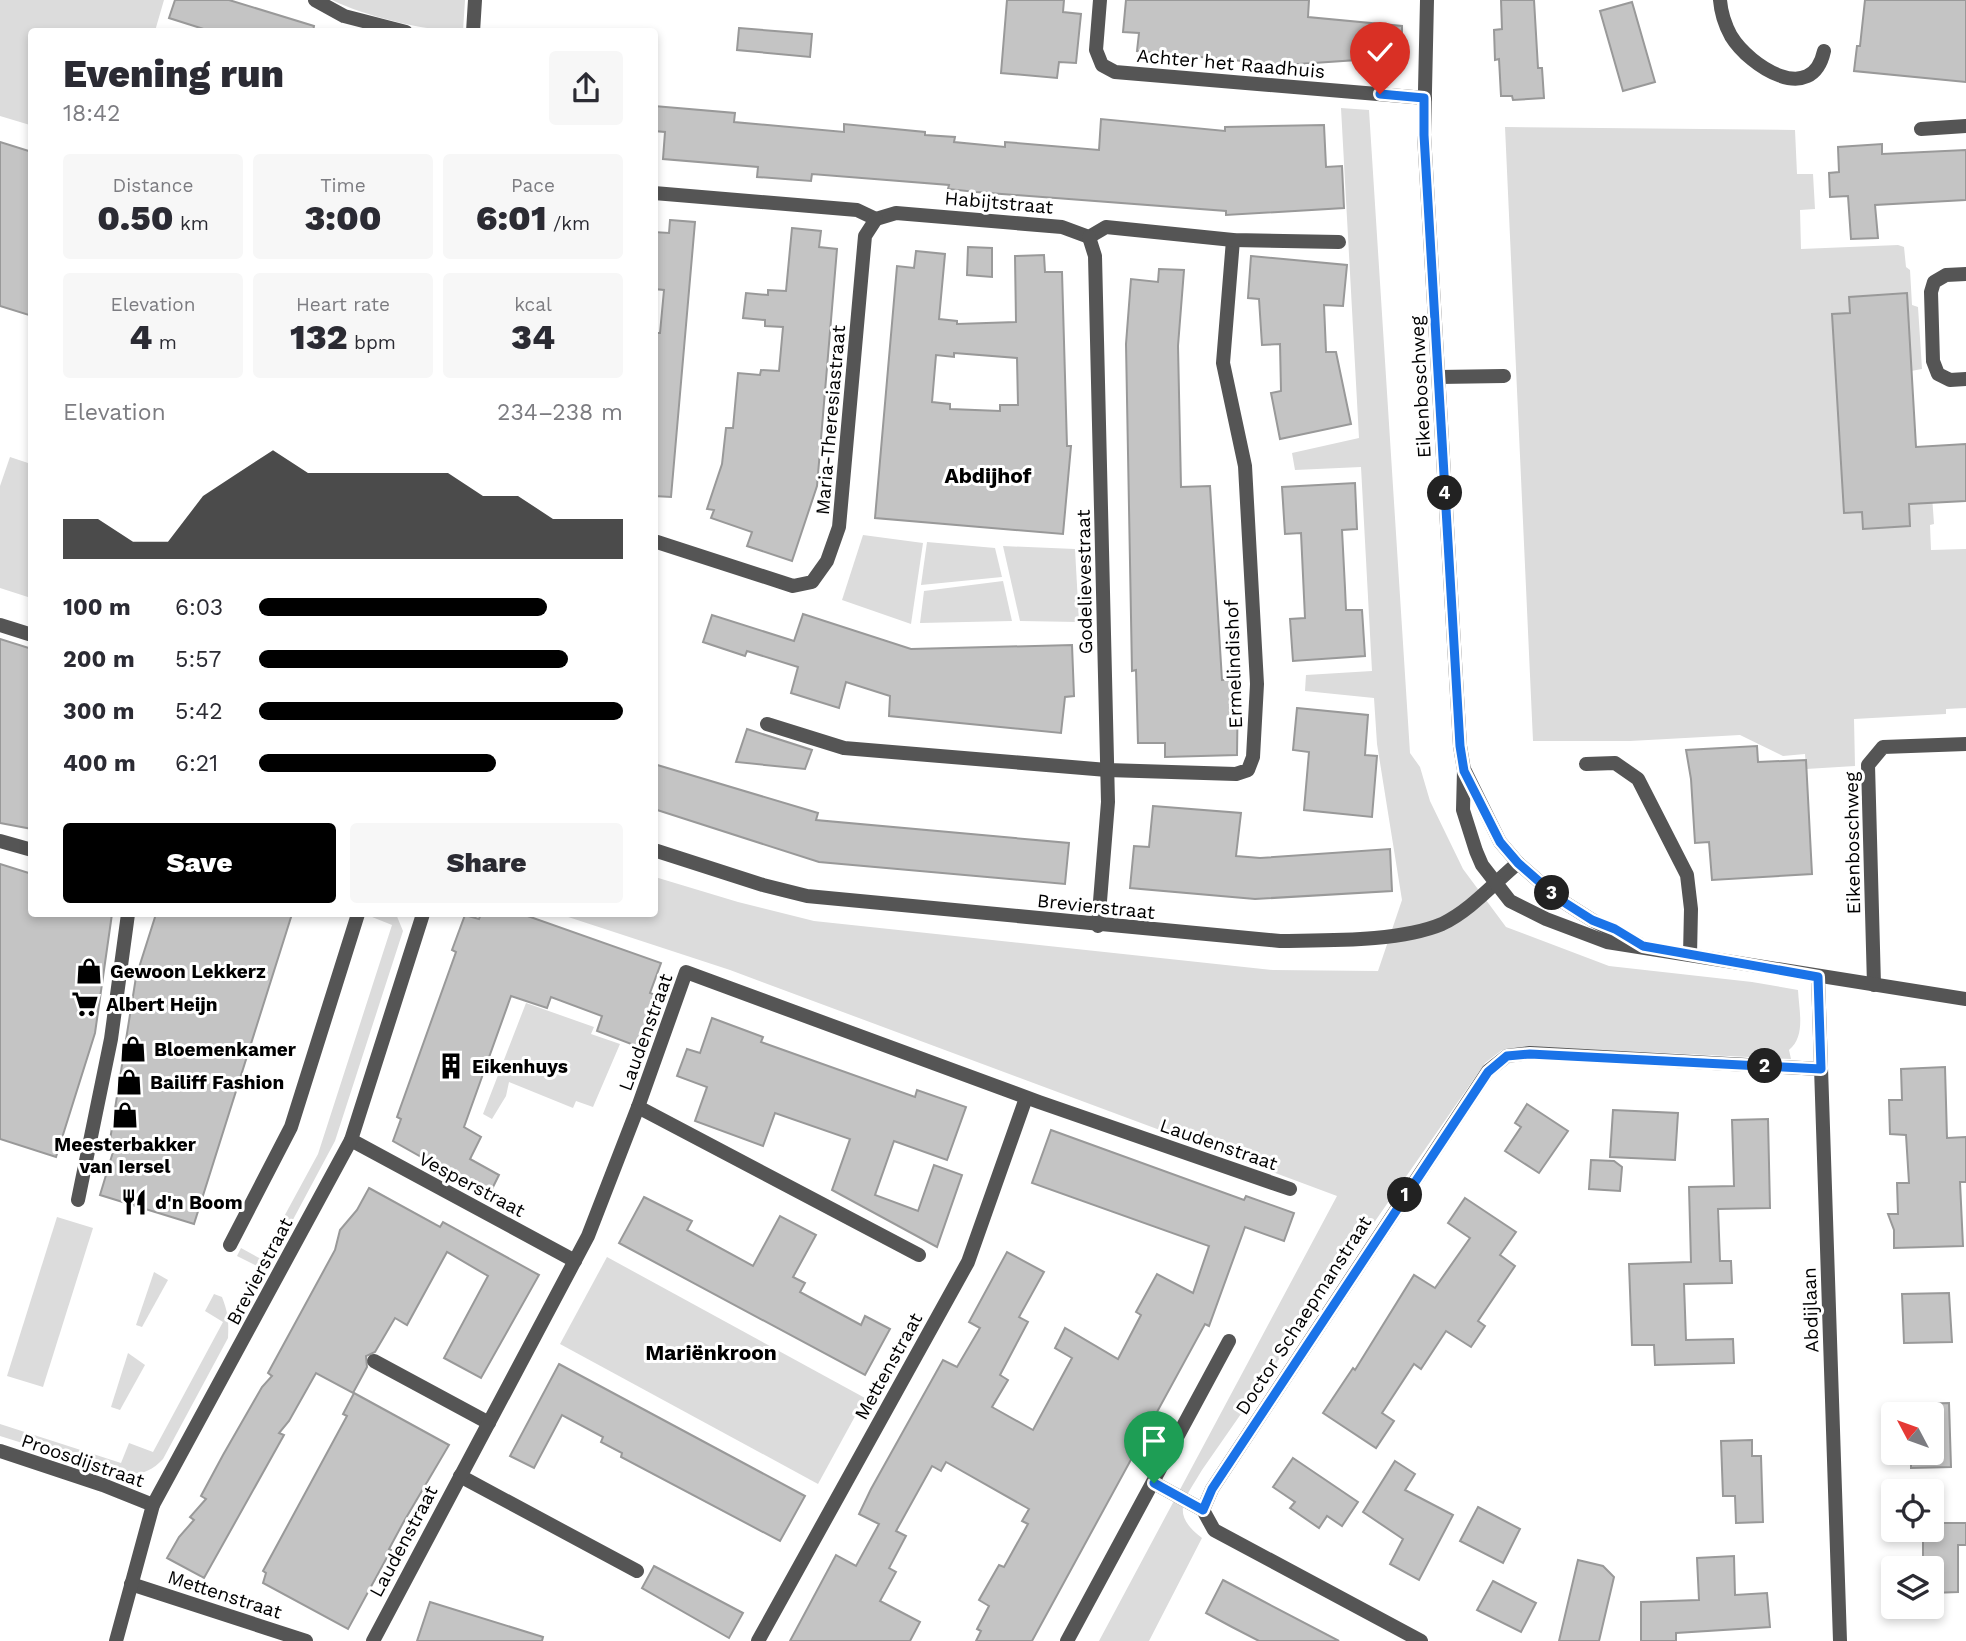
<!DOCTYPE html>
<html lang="en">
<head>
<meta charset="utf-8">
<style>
	:root { --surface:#fff; --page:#f7f7f7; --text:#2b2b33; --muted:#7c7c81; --accent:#000 }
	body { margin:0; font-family:"Work Sans",sans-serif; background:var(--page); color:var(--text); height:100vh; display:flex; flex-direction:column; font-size:26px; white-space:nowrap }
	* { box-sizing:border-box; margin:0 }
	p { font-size:23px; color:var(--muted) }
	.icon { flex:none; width:38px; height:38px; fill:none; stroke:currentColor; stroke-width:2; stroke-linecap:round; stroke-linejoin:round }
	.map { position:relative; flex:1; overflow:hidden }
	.drawer { position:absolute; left:28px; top:28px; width:630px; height:889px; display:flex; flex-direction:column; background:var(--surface); border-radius:7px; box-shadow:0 4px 10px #0003 }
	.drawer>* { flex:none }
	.needle { width:46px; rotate:311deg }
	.fabs { position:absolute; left:1881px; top:1402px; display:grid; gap:14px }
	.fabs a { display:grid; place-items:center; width:63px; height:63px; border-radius:7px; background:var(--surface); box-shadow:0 4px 10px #0003; font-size:35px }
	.pin { position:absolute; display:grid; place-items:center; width:60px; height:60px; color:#fff; margin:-72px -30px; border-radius:50% 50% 50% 0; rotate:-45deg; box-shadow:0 0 7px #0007 }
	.pin .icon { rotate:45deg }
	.km { position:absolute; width:35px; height:35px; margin:-18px; border-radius:50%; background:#222; color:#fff; font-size:19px; line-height:35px; text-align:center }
	.round { display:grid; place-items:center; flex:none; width:74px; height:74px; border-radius:7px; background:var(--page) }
	.headline { display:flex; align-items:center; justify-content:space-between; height:119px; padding:0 35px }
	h1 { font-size:38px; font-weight:800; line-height:52px }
	.figures { display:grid; grid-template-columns:repeat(3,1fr); gap:10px; height:119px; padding:7px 35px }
	.figures div { display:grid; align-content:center; border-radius:7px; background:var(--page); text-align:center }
	.figures b { font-size:35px; font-weight:800 }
	.figures small { font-size:19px; font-weight:400 }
	.figures p { font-size:19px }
	.chart { height:196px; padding:14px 35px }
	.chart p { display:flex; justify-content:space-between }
	.chart svg { width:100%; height:126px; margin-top:7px; fill:var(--accent); opacity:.7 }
	.action { display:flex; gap:14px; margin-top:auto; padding:14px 35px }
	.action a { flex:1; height:80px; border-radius:7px; background:var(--accent); color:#fff; font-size:28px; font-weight:800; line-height:80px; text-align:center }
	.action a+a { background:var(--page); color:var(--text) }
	ul { padding:0 35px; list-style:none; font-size:23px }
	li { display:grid; grid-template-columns:112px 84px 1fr; align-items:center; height:52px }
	li i { height:18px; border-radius:9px; background:var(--accent) }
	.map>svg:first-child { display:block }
	.green { fill:#dcdcdc }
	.building { fill:#c4c4c4; stroke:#999; stroke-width:2; fill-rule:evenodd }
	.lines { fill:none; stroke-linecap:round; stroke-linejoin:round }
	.service { stroke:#555; stroke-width:14 }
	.pedestrian { stroke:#555; stroke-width:14 }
	.minor { stroke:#555; stroke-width:14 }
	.tertiary { stroke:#555; stroke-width:14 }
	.route-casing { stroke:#fff; stroke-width:14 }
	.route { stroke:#1a73e8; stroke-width:9 }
	.labels { text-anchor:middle; stroke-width:6; stroke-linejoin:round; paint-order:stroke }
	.street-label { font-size:19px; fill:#000; stroke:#fff }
	.poi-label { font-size:19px; font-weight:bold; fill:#000; stroke:#fff; text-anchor:start }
	.neighbourhood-label { font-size:21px; font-weight:bold; fill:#000; stroke:#fff }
</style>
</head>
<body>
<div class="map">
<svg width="1966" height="1641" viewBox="0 0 1966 1641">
	<rect width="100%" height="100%" fill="#fff"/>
	<!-- green -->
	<g class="green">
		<path d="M0,0H164L155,31L32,32L30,125L0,116Z"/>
		<path d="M332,0H465L463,31C427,32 365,16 332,0Z"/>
		<path d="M1341,108L1369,110L1410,753L1420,767L1430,801L1463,869L1506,927L1609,966L1752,982L1798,990C1799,1011 1806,1036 1789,1050L1791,1059L1538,1047L1502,1050L1485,1063L1202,1470C1185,1499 1169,1513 1202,1538L1149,1641H1099L1337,1196L730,970L559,914H654L655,877L738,902L814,921L1273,970L1378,971L1402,900L1377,744L1374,698L1305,691L1306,675L1372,671L1361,467L1295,470L1292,453L1359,438Z"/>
		<path d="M1505,127L1795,130L1797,174H1813L1815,209L1800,210L1801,249L1898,245L1904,247L1906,267L1910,270L1912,305L1918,307L1922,369L1911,371L1915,448L1929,452L1934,524L1930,525L1931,550L1966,549V708L1946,709V714L1854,719L1855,766L1806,769L1805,754L1783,756L1740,735L1630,741H1533Z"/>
		<path d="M10,457L31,464V598L0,588V486Z"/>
		<path d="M863,535L923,543L911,624L842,600Z"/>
		<path d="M927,542L995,548L1002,577L921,585Z"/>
		<path d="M1003,546L1075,549L1079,622L1020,621Z"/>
		<path d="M1003,581L1012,621L920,623L924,591Z"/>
		<path d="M373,914H396L403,931L335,1141L272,1259L261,1268L237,1256L241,1248L261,1259L318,1154L392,925L372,917Z"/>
		<path d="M526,1003L594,1027L591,1034L620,1044L593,1107L576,1101L573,1108L509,1082L506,1096L492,1119L483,1114Z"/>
		<path d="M57,1217L93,1228L43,1387L7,1376Z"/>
		<path d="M607,1257L865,1398L818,1484L560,1344Z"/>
		<path d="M154,1272L168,1280L142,1327L136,1325Z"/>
		<path d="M214,1294L222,1297C228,1312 229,1322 228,1338L163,1459C150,1473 138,1476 118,1473L0,1436V1424L121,1463L129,1443L153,1452L223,1322L205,1311Z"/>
		<path d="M128,1353L145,1365L120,1410L111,1407Z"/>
	</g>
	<!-- building -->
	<g class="building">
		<path d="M175,0H229L314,26L313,32H213L169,18Z"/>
		<path d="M1007,0H1064L1063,12L1081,14L1076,63L1059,62L1057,78L1001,73Z"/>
		<path d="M1126,0H1309L1308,17L1402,26V38L1356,42L1357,60L1284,65L1137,51L1139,33L1123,32Z"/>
		<path d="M1501,0H1534L1538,68H1542L1544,98L1513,100L1512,96H1501L1499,59L1495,60L1494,30L1502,29Z"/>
		<path d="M1865,0H1966V82L1854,71L1857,46H1860Z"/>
		<path d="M1632,2L1655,82L1623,91L1600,11Z"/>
		<path d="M739,28L812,34L810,57L737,50Z"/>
		<path d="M654,106L735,113L734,122L844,132V124L925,132V135L955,137L954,142L1005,147V142L1099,150L1101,119L1225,131V127L1324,125L1326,167L1342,166L1344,208L1226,215V211L976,192L948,189L949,185L812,174L811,181L757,177L758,167L663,159L665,132L654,131Z"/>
		<path d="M0,142L32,152V316L0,306Z"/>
		<path d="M1882,144V154L1966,150V200L1875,205L1878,238L1851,239L1848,196L1830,197L1829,173L1839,172L1838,147Z"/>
		<path d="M670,220L695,222L671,497L654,496V333H660L664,290L654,289V232L669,233Z"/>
		<path d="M792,228L821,231L819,247L837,249L817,486L792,561L747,546L752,532L711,518L714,510L707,509L722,464L726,428H733L738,373L760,375L761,370L779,371L783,327L765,326V320L743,318L746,293L768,295V290L786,291Z"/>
		<path d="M968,247L992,248V277L967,275Z"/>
		<path d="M916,251L945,254L939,319L957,321V324L1016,322L1015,256L1044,255L1045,272H1062L1067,446H1071L1063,534L875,518L897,266L914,268ZM954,353L1017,358L1018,405H1000V411L950,409V404L932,402L936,355L954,357Z"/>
		<path d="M1251,256L1347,265L1343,306L1324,305L1326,352H1336L1351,424L1280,439L1271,393L1281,391L1280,344L1262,345L1259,299L1248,298Z"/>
		<path d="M1159,269L1184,270L1178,346L1181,487L1210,486L1222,680H1238L1237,755L1165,757V743H1138L1136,670L1132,671L1126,344L1131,279L1158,282Z"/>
		<path d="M1907,293L1916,447L1966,444V501L1909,504L1910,526L1863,529L1862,512L1844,513L1832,314L1850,313L1849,297Z"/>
		<path d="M1355,483L1357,529L1342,530L1345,588L1346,610H1362L1365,656L1293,661L1290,619L1305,618L1301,533L1285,534L1282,487Z"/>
		<path d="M803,614L911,649L1072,645L1074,696L1065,697L1061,733L889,716L890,696L846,682L839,708L791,693L798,667L747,651L745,656L703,642L712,615L794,641Z"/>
		<path d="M0,639L32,649V829L0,823Z"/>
		<path d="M1297,708L1368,715L1365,755L1377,756L1372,817L1304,810L1309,752L1293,750Z"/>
		<path d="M747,729L812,750L805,769L736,762Z"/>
		<path d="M1757,746L1758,762L1806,760L1812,874L1712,880L1709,842L1695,843L1691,779L1686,750Z"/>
		<path d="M654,764L818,813L816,820L1069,843L1065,884L819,862L654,809Z"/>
		<path d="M1153,806L1241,813L1236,856L1260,858L1390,849L1392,891L1255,899L1130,888L1134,846L1149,847Z"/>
		<path d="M0,864L32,874V914H112L95,1033L56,1157L0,1139Z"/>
		<path d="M156,914H292L194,1224L100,1195L116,1142L110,1140L136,977Z"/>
		<path d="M481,914H522L661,963L650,993L658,996L639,1047L597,1031L602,1016L551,997L547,1008L511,996L464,1127L481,1137L470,1159L499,1175L489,1195L393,1141L401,1119L397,1117L456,952L452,950L465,915L479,919Z"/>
		<path d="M712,1018L763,1037L761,1042L915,1097L917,1090L966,1107L947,1160L894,1141L875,1195L918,1211L934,1165L962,1175L937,1247L832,1190L850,1139L775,1113L763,1146L695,1121L707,1087L677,1076L687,1049L700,1053Z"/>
		<path d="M1945,1067L1947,1138L1966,1137V1182H1960L1963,1246L1894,1248V1230L1888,1214H1898L1897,1183H1909L1906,1135L1890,1134L1889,1100H1902L1901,1069Z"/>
		<path d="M1527,1104L1568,1131L1539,1173L1505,1151L1521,1127L1515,1123Z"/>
		<path d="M1613,1110L1678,1113L1675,1160L1610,1157Z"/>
		<path d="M1768,1119L1770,1208L1718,1209L1720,1261H1731L1732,1283L1684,1284L1686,1340L1733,1339L1734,1363L1655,1365L1654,1345H1632L1629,1264L1691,1262L1689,1187L1734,1186L1732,1120Z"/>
		<path d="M1051,1130L1244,1200L1246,1196L1294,1213L1284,1241L1245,1227L1209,1326L1205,1324L1032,1641H976L981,1631L977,1629L989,1606L979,1600L999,1565L1004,1567L1028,1524L1022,1521L1029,1509L946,1462L941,1471L932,1466L896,1531L906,1536L889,1568L896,1572L880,1601L920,1622L910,1641H790L836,1555L856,1566L879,1524L859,1514L871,1489L943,1360L957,1367L980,1328L969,1322L1007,1252L1044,1272L1019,1317L1028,1322L1000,1375L1008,1380L992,1407L1033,1430L1072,1358L1055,1348L1065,1328L1118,1359L1141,1315L1136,1312L1157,1274L1193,1293L1209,1246L1032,1183Z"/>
		<path d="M1591,1160L1614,1161L1622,1167L1620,1191L1589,1189Z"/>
		<path d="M369,1188L440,1227L443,1222L539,1275L481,1378L444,1358L488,1276L447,1252L407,1325L395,1318L375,1352L366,1356L367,1367L353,1393L316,1373L289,1421L279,1433L284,1435L204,1578L167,1558L179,1537L194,1520L190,1517L206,1499L201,1496L223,1455L262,1387L272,1376L268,1373L335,1250L340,1230L357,1210Z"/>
		<path d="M644,1197L692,1221L687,1230L753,1266L780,1216L816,1235L793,1277L805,1283L800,1292L861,1325L865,1316L890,1329L865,1375L619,1243Z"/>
		<path d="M1465,1198L1516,1232L1500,1255L1515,1266L1478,1321L1485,1326L1471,1347L1446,1331L1421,1369L1414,1364L1382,1413L1394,1421L1376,1448L1323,1413L1353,1368L1355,1370L1414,1275L1435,1288L1470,1238L1448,1223Z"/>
		<path d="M1949,1293L1952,1342L1904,1343L1902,1294Z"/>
		<path d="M559,1364L805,1496L780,1541L621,1457L622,1453L601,1442L603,1437L562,1415L534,1468L510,1456Z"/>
		<path d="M354,1393L449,1445L403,1523L389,1549L391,1550L348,1629L263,1583L266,1573L263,1571L347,1416L343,1414Z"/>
		<path d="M1949,1403L1951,1467L1911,1468V1452H1932V1414H1910L1909,1404Z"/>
		<path d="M1752,1440V1456H1761L1763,1522L1736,1523L1735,1496H1723L1721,1441Z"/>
		<path d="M1293,1458L1358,1502L1342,1526L1327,1516L1319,1528L1290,1508L1295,1502L1273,1487Z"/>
		<path d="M1395,1461L1415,1474L1405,1490L1453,1515L1419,1580L1390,1564L1403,1539L1363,1512Z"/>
		<path d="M1478,1507L1520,1529L1503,1563L1460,1541Z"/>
		<path d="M1932,1523H1966V1545H1958V1592L1932,1593V1568H1923V1530H1932Z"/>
		<path d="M1734,1556L1735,1595L1767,1593L1770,1627L1676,1633V1641H1641V1602L1699,1600L1697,1558Z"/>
		<path d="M1578,1560L1603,1566L1614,1577L1599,1641H1559Z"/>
		<path d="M654,1566L743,1613L729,1638L642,1588Z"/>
		<path d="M1223,1580L1259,1599L1339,1641H1259L1232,1627L1206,1613Z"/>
		<path d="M1493,1581L1536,1603L1521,1632L1477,1610Z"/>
		<path d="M430,1602L543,1637L542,1641H417Z"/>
	</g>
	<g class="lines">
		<!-- service -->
		<g class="service">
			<path d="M1966,274L1946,275L1934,282L1931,292L1933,361L1938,374L1950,380L1966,379"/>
			<path d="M1439,377L1504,376"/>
			<path d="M767,724L844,748L1107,770L1236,774L1248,770L1253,757L1257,684L1245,466L1223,363L1233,240"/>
			<path d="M1586,764L1615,763L1638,779L1687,875L1691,909L1690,955"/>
			<path d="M638,1107L919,1255"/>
			<path d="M230,1245L291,1127L358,914"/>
			<path d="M374,1361L489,1423"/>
			<path d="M460,1476L637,1571"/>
		</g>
		<!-- pedestrian -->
		<g class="pedestrian">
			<path d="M0,625L32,635"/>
			<path d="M0,841L32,850"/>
			<path d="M78,1200L111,1039L128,914"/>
		</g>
		<!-- minor -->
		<g class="minor">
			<path d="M315,0L344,16L406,32"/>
			<path d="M1100,0L1096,50L1102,65L1115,72L1425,98"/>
			<path d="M1720,0C1721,13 1725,25 1731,36C1750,67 1812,106 1824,51"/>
			<path d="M473,32L475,0"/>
			<path d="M1921,129L1966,126"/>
			<path d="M654,193L857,210L876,219L896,213L1062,227L1089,237L1106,227L1233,240L1339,242"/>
			<path d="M1089,237L1095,256L1108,802L1098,926"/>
			<path d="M654,541L793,586L812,582L827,561L839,527L865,236L876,219"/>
			<path d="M654,850L763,885L807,896L1280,941C1327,940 1399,942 1442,924C1470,911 1494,883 1518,863"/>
			<path d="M1818,977L1840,1641"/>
			<path d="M1874,985L1868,765L1883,747L1966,744"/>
			<path d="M351,1140L575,1261"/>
			<path d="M0,1451L103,1485L153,1505"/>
			<path d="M1154,1483L1203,1510"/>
			<path d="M131,1584L306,1641"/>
			<path d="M116,1641L153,1505L351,1140L423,914"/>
			<path d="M373,1641L588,1236L638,1107L686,972L1039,1102L1290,1189"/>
			<path d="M758,1641L968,1262L1026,1098"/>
			<path d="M1067,1641L1229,1341"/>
			<path d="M1421,1641L1214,1530L1203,1510L1212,1489L1488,1071L1507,1056L1530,1053L1821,1069"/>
		</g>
		<!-- tertiary -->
		<g class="tertiary">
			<path d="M1427,0L1424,135L1460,746L1464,770L1463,810L1476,851L1482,865L1510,901L1546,919L1607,942L1966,999"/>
			<path d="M1465,771L1500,842L1518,863L1559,899L1592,920L1639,944"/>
		</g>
	</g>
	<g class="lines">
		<!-- route casing -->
		<g class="route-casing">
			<path id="route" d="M1154,1483L1203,1510L1212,1489L1488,1072L1507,1056L1530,1054L1821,1069L1818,977L1643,946L1615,929L1592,920L1559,899L1518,863L1500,842L1464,771L1460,746L1424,135V98L1380,94"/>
		</g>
		<!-- route -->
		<use href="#route" class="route"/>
	</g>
	<!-- icons -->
	<defs>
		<g id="shop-bare" transform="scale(2.1)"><path d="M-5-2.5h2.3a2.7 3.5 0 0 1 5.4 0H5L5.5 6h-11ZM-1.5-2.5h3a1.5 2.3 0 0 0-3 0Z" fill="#000" stroke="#fff" stroke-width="2.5" paint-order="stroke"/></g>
		<g id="supermarket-bare" transform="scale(2.1)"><path d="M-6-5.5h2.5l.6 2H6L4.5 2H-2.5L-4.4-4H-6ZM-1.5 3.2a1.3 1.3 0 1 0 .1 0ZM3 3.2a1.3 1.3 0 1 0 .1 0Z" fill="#000" stroke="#fff" stroke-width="2.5" paint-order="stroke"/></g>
		<g id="building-bare" transform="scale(2.1)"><path d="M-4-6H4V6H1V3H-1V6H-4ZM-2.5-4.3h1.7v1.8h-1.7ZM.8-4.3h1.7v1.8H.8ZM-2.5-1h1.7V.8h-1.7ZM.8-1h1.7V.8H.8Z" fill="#000" stroke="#fff" stroke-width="2.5" paint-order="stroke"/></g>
		<g id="restaurant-bare" transform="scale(2.1)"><path d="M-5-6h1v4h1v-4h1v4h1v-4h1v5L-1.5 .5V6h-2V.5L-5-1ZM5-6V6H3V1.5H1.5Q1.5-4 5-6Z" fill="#000" stroke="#fff" stroke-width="2.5" paint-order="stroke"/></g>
	</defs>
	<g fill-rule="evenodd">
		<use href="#shop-bare" x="89" y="971"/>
		<use href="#supermarket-bare" x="85" y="1004"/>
		<use href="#shop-bare" x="133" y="1049"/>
		<use href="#building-bare" x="451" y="1066"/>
		<use href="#shop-bare" x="129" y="1082"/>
		<use href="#shop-bare" x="125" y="1115"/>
		<use href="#restaurant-bare" x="134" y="1202"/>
	</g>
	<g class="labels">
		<!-- street labels -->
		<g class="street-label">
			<text transform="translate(1231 63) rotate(5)" y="7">Achter het Raadhuis</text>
			<text transform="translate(999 202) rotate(5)" y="7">Habijtstraat</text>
			<text transform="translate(1420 387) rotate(-93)" y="7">Eikenboschweg</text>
			<text transform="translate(830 420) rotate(-85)" y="7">Maria-Theresiastraat</text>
			<text transform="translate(1084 582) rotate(-91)" y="7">Godelievestraat</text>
			<text transform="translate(1233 664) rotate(-92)" y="7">Ermelindishof</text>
			<text transform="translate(1852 843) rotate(-91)" y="7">Eikenboschweg</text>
			<text transform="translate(1096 906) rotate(6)" y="7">Brevierstraat</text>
			<text transform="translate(645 1032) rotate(-70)" y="7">Laudenstraat</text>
			<text transform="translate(1219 1144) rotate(19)" y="7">Laudenstraat</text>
			<text transform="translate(472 1184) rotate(28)" y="7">Vesperstraat</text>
			<text transform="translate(259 1271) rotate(-62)" y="7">Brevierstraat</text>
			<text transform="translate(1810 1310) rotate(-92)" y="7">Abdijlaan</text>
			<text transform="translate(1303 1315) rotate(-57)" y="7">Doctor Schaepmanstraat</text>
			<text transform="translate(888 1366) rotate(-61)" y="7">Mettenstraat</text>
			<text transform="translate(83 1460) rotate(19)" y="7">Proosdijstraat</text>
			<text transform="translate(403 1541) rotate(-62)" y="7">Laudenstraat</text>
			<text transform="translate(225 1594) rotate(18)" y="7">Mettenstraat</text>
		</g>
		<!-- poi labels -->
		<g class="poi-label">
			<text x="110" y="978">Gewoon Lekkerz</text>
			<text x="106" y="1011">Albert Heijn</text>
			<text x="154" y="1056">Bloemenkamer</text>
			<text x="472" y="1073">Eikenhuys</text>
			<text x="150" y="1089">Bailiff Fashion</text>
			<text x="125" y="1151" text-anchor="middle">Meesterbakker<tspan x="125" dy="22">van Iersel</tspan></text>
			<text x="155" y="1209">d'n Boom</text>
		</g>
		<!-- neighbourhood labels -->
		<g class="neighbourhood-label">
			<text x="988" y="483">Abdijhof</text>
			<text x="711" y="1360">Mariënkroon</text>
		</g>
	</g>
</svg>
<div class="fabs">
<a><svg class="needle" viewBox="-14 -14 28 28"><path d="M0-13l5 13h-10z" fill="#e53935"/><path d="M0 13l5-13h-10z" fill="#7c7c81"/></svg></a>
<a><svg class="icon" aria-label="locate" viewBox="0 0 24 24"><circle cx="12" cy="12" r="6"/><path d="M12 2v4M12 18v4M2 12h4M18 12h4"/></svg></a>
<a><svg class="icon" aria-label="layers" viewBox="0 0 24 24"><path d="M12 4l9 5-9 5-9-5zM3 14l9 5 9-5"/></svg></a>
</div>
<div class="pin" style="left:1154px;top:1483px;background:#1e9e55"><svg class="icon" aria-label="arrive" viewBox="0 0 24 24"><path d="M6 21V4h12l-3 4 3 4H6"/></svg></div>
<div class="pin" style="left:1380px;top:94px;background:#d93025"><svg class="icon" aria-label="check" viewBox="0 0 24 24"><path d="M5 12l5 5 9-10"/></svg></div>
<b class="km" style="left:1405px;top:1195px">1</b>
<b class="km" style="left:1765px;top:1066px">2</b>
<b class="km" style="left:1552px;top:893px">3</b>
<b class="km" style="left:1445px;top:493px">4</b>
<section class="drawer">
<div class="headline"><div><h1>Evening run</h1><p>18:42</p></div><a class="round"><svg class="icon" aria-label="share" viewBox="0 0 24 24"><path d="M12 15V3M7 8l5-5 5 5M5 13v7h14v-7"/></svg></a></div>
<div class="figures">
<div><p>Distance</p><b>0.50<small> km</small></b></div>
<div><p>Time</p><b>3:00</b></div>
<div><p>Pace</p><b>6:01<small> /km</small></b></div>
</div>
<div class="figures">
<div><p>Elevation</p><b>4<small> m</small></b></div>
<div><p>Heart rate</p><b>132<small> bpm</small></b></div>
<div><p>kcal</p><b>34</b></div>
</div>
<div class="chart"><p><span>Elevation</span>234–238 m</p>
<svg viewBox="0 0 160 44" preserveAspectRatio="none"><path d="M0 44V30L10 30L20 38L30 38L40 22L50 14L60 6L70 14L80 14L90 14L100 14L110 14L120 22L130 22L140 30L150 30L160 30V44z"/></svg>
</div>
<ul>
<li><b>100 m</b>6:03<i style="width:79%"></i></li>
<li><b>200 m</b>5:57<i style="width:85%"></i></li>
<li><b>300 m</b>5:42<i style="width:100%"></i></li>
<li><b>400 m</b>6:21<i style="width:65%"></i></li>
</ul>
<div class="action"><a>Save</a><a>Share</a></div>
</section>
</div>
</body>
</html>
